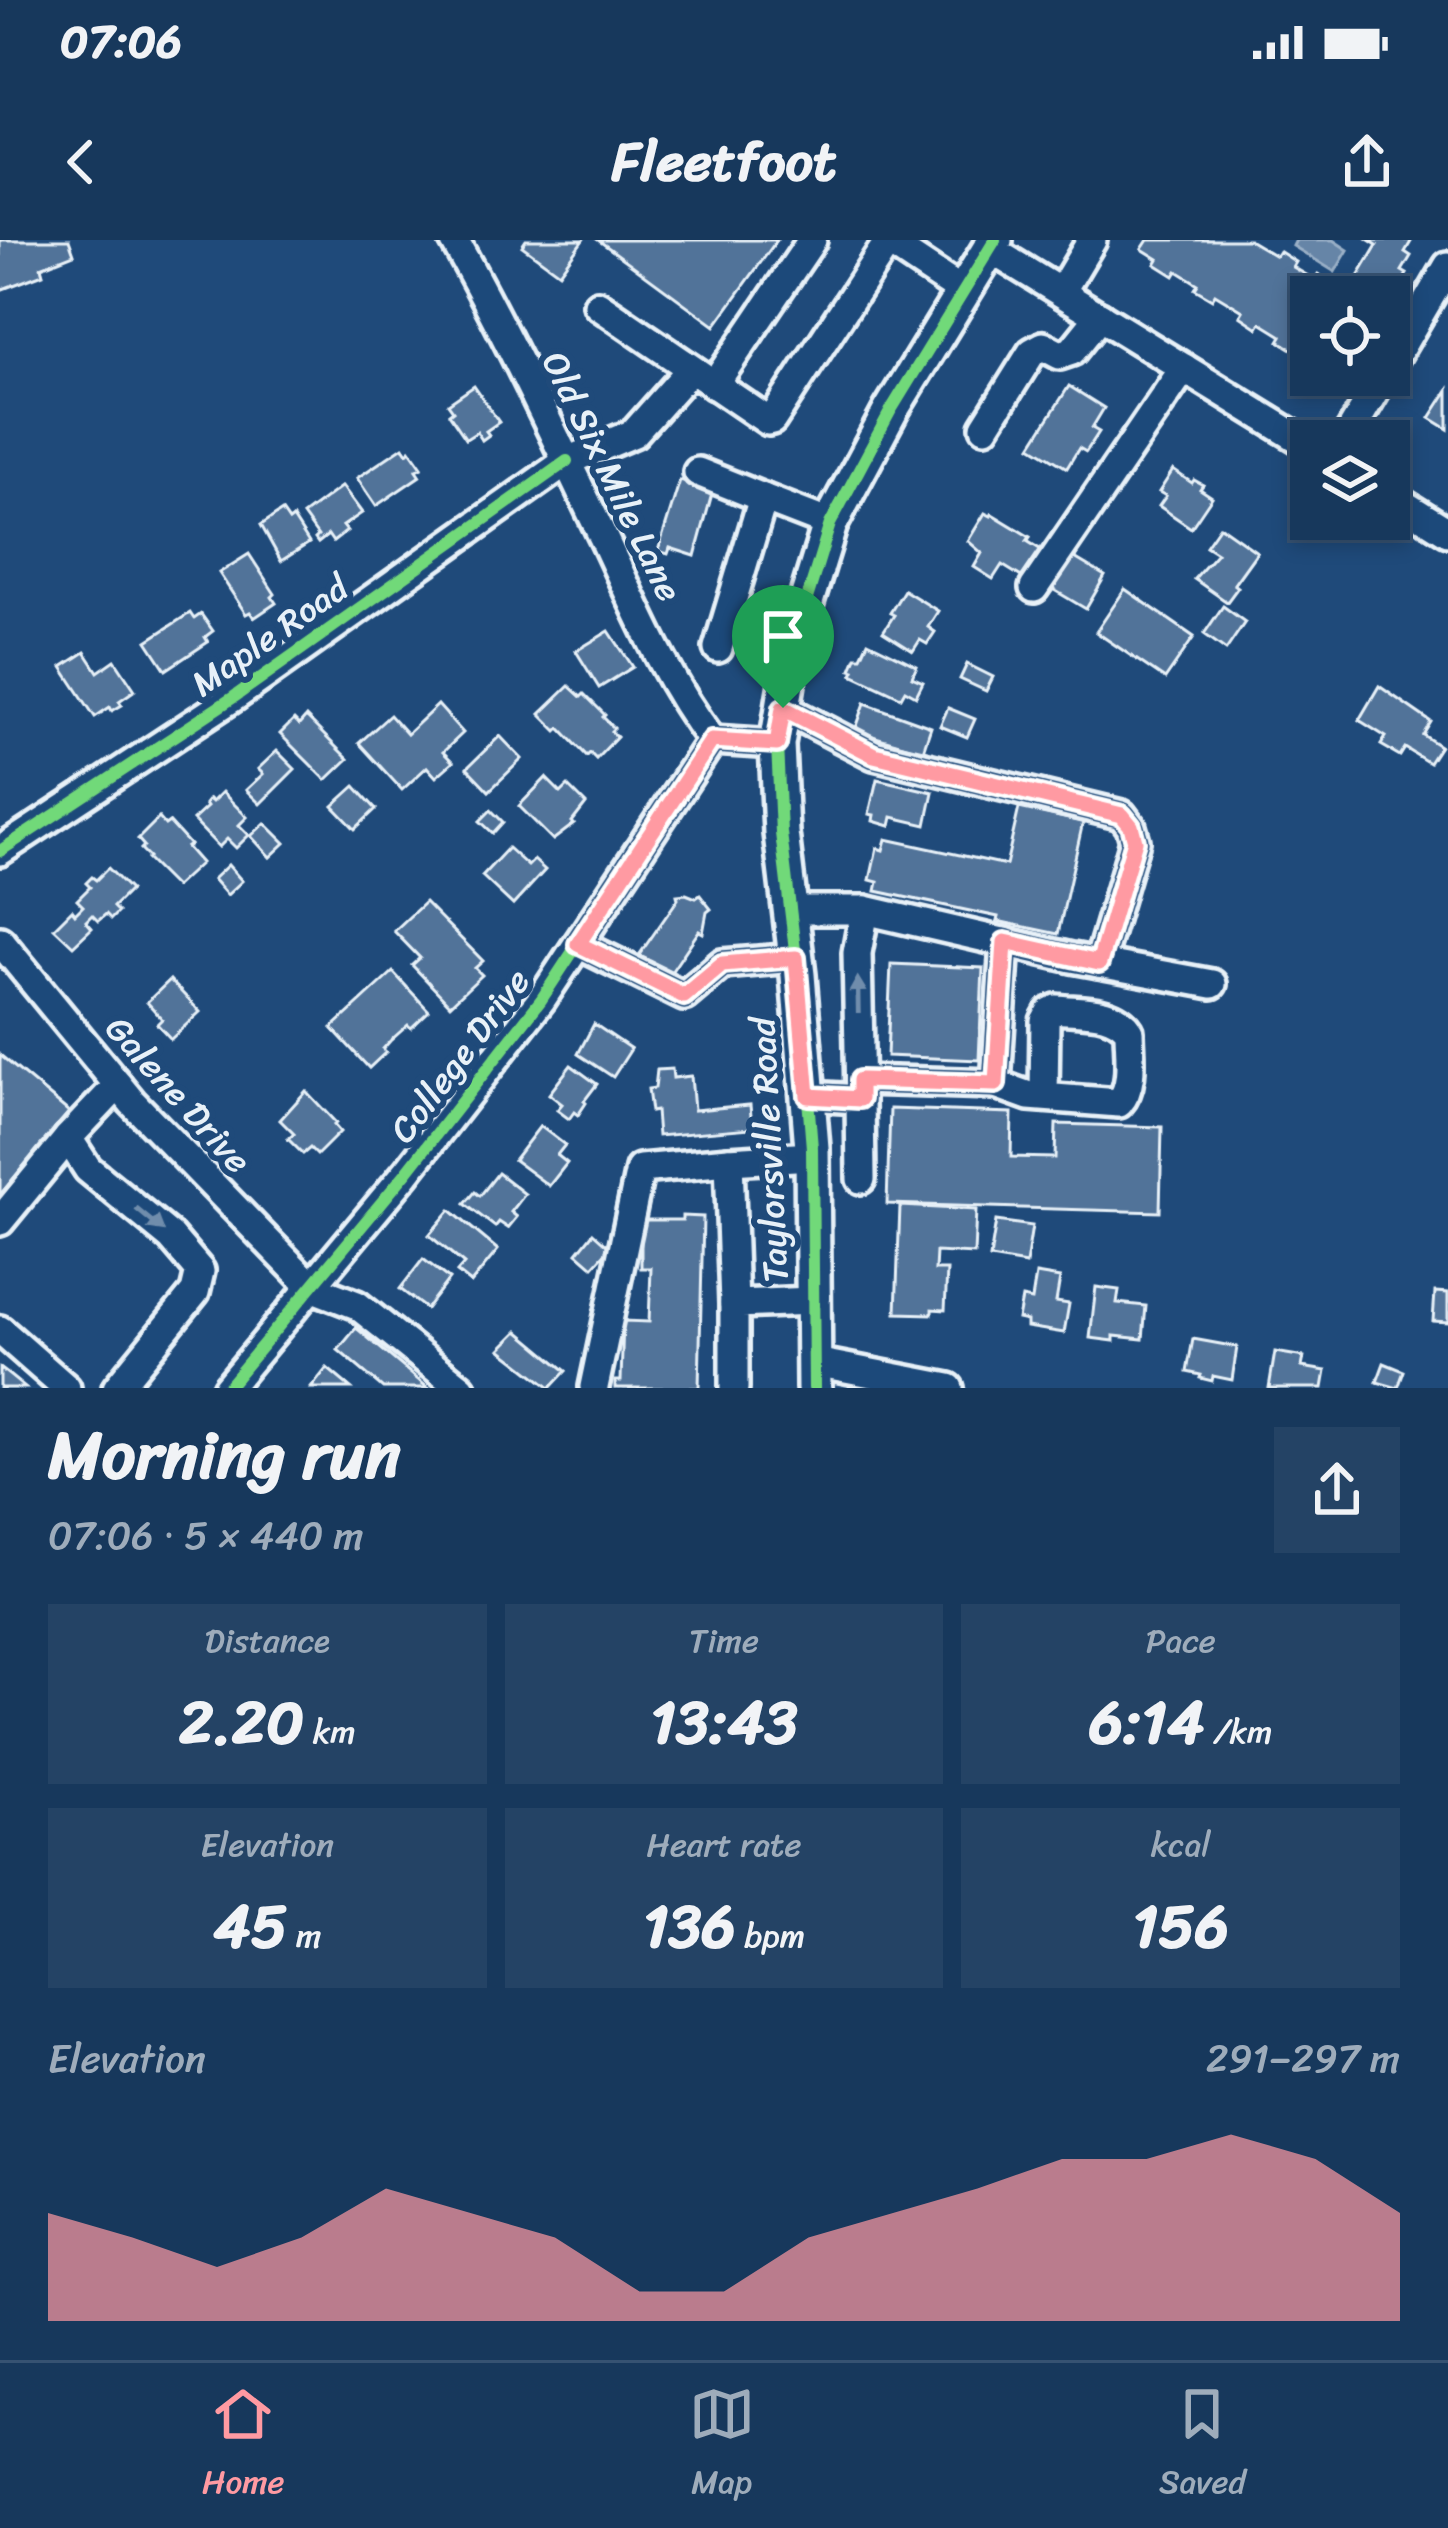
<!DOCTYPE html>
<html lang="en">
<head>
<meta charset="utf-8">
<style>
	:root { --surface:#17385c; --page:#244365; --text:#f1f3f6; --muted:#9eacbb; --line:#365272; --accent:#ff9aa2 }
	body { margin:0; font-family:Sriracha,sans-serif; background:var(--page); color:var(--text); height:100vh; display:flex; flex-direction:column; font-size:45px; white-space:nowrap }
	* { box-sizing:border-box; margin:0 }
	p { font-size:39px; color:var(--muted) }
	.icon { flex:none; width:66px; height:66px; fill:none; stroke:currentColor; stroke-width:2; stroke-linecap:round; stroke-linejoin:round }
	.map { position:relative; height:1148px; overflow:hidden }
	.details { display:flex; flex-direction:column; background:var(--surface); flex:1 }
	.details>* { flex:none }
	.buttons { position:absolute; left:1290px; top:36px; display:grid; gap:24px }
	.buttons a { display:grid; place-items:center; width:120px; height:120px; border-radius:0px; background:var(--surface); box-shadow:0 6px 18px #0003,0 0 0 3px var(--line); font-size:60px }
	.pin { position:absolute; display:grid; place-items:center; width:102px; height:102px; color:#fff; margin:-123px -51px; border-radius:50% 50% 50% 0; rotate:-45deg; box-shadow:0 0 12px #0007 }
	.pin .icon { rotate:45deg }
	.round { display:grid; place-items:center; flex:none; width:126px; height:126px; border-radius:0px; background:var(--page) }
	.overview { display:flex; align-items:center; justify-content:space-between; height:204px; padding:0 48px }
	h1 { font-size:66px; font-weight:800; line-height:90px }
	.figures { display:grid; grid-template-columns:repeat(3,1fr); gap:18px; height:204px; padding:12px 48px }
	.figures div { display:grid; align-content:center; border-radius:0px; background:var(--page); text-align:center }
	.figures b { font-size:60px; font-weight:800 }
	.figures small { font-size:33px; font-weight:400 }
	.figures p { font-size:33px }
	.chart { height:336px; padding:24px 48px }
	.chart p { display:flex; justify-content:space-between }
	.chart svg { width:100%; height:216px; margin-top:12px; fill:var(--accent); opacity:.7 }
	.status { display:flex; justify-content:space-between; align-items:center; height:84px; padding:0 60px; background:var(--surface); direction:ltr }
	.status svg { height:33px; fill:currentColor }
	header { display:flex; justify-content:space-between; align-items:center; height:156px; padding:0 48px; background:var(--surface); font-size:54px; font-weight:800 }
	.tabs { display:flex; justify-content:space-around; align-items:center; height:168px; border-top:3px solid var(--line); background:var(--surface); font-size:33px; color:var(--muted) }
	.tabs a { display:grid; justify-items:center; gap:6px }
	.tabs .active { color:var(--accent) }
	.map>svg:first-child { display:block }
	.water { fill:#6685a7; stroke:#9ab0c7; stroke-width:3 }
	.building { fill:#517399; stroke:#e8f1f8; stroke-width:3 }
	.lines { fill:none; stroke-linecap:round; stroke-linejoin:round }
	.minor-casing { stroke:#e8f1f8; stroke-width:36 }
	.major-casing { stroke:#e8f1f8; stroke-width:42 }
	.minor { stroke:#1f4a7a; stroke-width:27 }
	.major { stroke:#1f4a7a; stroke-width:33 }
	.cycleway-casing { stroke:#1f4a7a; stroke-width:20 }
	.cycleway { stroke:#71d979; stroke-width:12 }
	.oneway { fill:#6f8dac }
	.route-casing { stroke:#fff; stroke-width:24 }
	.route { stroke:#ff9aa2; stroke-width:15 }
	.labels { text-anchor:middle; stroke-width:12; stroke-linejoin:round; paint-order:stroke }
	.street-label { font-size:36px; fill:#e8f1f8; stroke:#1f4a7a }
</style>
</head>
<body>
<div class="status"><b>07:06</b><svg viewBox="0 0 49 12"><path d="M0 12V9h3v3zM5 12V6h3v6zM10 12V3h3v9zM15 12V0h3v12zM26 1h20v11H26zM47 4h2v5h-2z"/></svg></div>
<header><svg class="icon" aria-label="back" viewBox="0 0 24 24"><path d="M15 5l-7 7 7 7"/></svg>Fleetfoot<svg class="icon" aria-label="share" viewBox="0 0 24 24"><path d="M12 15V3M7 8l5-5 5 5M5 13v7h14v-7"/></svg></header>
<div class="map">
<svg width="1448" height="1148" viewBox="0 0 1448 1148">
	<rect width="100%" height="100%" fill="#1f4a7a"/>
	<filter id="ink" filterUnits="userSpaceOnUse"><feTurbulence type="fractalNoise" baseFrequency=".00833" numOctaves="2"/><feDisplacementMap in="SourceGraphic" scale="24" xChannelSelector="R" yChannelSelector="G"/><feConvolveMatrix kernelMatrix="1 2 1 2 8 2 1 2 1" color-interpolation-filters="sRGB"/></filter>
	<g filter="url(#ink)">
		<!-- water -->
		<path class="water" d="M1296,0H1333L1348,10L1335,32L1293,6Z"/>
		<!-- building -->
		<g class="building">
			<path d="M0,0H69L74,14L41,27L43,34L0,50Z"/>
			<path d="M526,0H583L559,33L522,6Z"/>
			<path d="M598,0H777L715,86Z"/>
			<path d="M1148,0H1249L1276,16L1279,11L1296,22L1293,27L1315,40L1318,34L1337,45L1333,52L1341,57H1311V113L1301,107L1297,112L1279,101L1282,96L1261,83L1258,88L1240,76L1243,71L1215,54L1212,59L1195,49L1198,44L1177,31L1174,36L1155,24L1158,19L1142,9Z"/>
			<path d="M1369,0H1412L1405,12L1411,16L1402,31L1407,34L1396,51L1391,48L1385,57H1346L1377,5Z"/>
			<path d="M474,146L499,182L486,191L489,195L482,200L477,192L466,199L449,174L453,171L448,164Z"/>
			<path d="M1069,146L1104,168L1092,188L1099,192L1086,212L1079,208L1067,228L1031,206Z"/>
			<path d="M1448,150V189L1430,178Z"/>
			<path d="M403,207L407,213L410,210L422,227L416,230L420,236L376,266L357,238Z"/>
			<path d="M1173,230L1192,243L1194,240L1203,245L1200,249L1212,257L1191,288L1159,266L1166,256L1159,252Z"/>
			<path d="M680,240L713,250L695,316L670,308L668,314L658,311Z"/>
			<path d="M342,246L362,273L343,286L347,291L333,302L328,295L318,303L315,299L318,296L303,275Z"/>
			<path d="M282,271L289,281L293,278L309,303L281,321L261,285Z"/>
			<path d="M985,273L991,276L992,274L1030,297L1027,301L1043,311L1023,338L1002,325L993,339L974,327L982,313L968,301Z"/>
			<path d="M1220,286L1257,312L1234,344L1238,347L1227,362L1194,339L1217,313L1206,306Z"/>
			<path d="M249,314L275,354L272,357L276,363L254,378L250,372L246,374L219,333Z"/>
			<path d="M1068,314L1105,336L1086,369L1049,347Z"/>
			<path d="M1125,349L1194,397L1165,439L1096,392Z"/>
			<path d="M904,350L938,371L928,387L935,392L927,404L920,400L913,411L883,392L894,375L890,373Z"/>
			<path d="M1223,366L1245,382L1226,410L1204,394Z"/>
			<path d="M190,373L194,379L201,374L213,391L205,397L208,402L166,430L147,401Z"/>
			<path d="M609,391L633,427L599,448L576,411Z"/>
			<path d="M868,402L917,426L912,437L923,442L916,456L905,450L901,457L852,434L854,430L851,429L856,417H861Z"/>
			<path d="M85,412L98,432L115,420L135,450L119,461L122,465L112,471L110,467L95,477L62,427Z"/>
			<path d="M967,424L993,437L986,451L960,439Z"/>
			<path d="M569,446L581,457L584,454L605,475L603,477L614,488L611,491L617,497L596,519L590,513L587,516L560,488L557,491L540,474Z"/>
			<path d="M1379,446L1431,482L1423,495L1440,506L1429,523L1405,508L1400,516L1381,505L1386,497L1359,480Z"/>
			<path d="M865,463L931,487L923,511L855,491Z"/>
			<path d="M438,465L463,493L443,512L453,522L436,537L427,527L402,550L359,503L390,475L407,494Z"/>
			<path d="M948,468L975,479L967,497L940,486Z"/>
			<path d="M306,477L348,519L326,540L280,494L294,480L299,485Z"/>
			<path d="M500,496L522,519L489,551L467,528Z"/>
			<path d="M277,511L295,529L260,564L246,550L263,534L258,529Z"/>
			<path d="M546,538L561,553L568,546L586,564L572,582L574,584L553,600L519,566Z"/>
			<path d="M877,539L933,552L926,585L892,577L890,586L873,581L874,575L869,574Z"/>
			<path d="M355,546L376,569L355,589L333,566Z"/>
			<path d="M222,552L247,577L239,585L249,595L236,608L227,599L219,607L193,580L207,567L205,564L209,559L212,562Z"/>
			<path d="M1019,568L1083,582L1058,694L997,681L998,677L876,651L878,642L870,640L877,608L883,610L886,599L1006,625Z"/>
			<path d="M491,570L503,582L493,593L480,581Z"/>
			<path d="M159,578L165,585L169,582L190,605L187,607L201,623L175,647L147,619L149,617L141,609L144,606L138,599Z"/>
			<path d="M265,583L285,603L270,617L251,596Z"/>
			<path d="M508,608L528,626L534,620L545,630L513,665L482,636Z"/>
			<path d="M228,625L242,641L227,655L213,639Z"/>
			<path d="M108,628L130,650L113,667L118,672L111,679L106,674L98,681L92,675L86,681L92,688L73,706L54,688L72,670L75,674L83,666L77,660L90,647L86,643L92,637L96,640Z"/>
			<path d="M686,654L696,658L700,655L711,669L707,672L703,693L699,691L665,741L635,721L678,659L677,655Z"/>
			<path d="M425,662L483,721L475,728L482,735L450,765L412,725L420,718L394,691Z"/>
			<path d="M891,724L983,728L979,820L887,816Z"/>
			<path d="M393,732L429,771L411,788L408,785L390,801L383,809L386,812L369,828L332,788Z"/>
			<path d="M170,740L200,772L171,799L157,784L162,779L147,762Z"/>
			<path d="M594,784L631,809L613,837L578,814Z"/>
			<path d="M0,815L69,872L0,955Z"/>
			<path d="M571,825L597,844L584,861L586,863L578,875L574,872L569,879L557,870L562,864L549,854Z"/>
			<path d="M672,829L673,838L691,836L694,870L750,865L752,888L658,896L656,871L651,872L648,849L655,848L657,830Z"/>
			<path d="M306,851L336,883L334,885L340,892L317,915L310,908L303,914L288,899L294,894L280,880Z"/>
			<path d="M890,869L1012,873L1011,917L1055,918L1056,884L1162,887L1160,972L887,964Z"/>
			<path d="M540,886L565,905L557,915L567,923L549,946L514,920Z"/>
			<path d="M498,933L525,954L511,972L517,977L508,988L499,982L495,987L465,964L475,952L480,956Z"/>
			<path d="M900,966L976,970L974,1014L936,1012L935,1030H947L945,1070L932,1069V1074L896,1073Z"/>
			<path d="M450,970L498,1010L471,1043L457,1032L464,1024L429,995Z"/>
			<path d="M682,976L703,977L699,1148H615V1141H621L623,1081L649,1082L651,1028H641V980H682Z"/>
			<path d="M996,981L1032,986L1026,1024L990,1018Z"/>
			<path d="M593,993L610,1008L593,1027L577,1013Z"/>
			<path d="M423,1019L449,1039L426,1069L400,1049Z"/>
			<path d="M1036,1034L1060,1038L1056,1062L1069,1064L1064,1093L1027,1087V1081L1018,1079L1022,1058L1032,1060Z"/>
			<path d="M1096,1047L1119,1050L1117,1063L1146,1066L1143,1099L1114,1096V1101L1090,1098Z"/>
			<path d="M1435,1052L1448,1053V1082L1433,1081Z"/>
			<path d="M356,1088L360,1091L428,1148H383L338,1110Z"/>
			<path d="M518,1091L566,1131L550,1148L500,1109Z"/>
			<path d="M1193,1099L1237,1107L1232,1140L1213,1136L1212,1141L1200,1138L1201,1135L1187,1132Z"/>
			<path d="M1275,1112L1304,1117L1302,1127L1326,1131L1323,1148H1269Z"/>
			<path d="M1384,1123L1404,1131L1398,1148L1377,1142Z"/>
			<path d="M0,1128L9,1135L25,1148H0Z"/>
			<path d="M327,1128L351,1148H311Z"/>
		</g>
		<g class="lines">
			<!-- minor casing -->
			<g class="minor-casing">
				<g id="minor">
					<path d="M454,0C508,96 555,197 603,297C636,367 665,438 712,500"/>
					<path d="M990,9L1311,206"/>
					<path d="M1061,52L1092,0"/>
					<path d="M598,65L768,181L772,180L888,2L963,52"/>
					<path d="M1389,127L1448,26"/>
					<path d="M714,145L812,0"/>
					<path d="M985,187L1032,112L1043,106L1060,115L1072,111L1100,76"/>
					<path d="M1345,201L1384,135"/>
					<path d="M698,232L763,258"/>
					<path d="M1389,255L1448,292"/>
					<path d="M1034,348L1184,128"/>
					<path d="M718,408L763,258L830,284"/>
					<path d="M783,468L874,515L1122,575L1131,587L1135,601L1099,723"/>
					<path d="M712,500L777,504"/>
					<path d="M0,611L234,457L567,221L634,193L691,129"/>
					<path d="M790,670H865L1072,718L1212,744"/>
					<path d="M0,701L132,862L313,1048L357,1065L461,1148"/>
					<path d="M578,704L684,756L722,724L796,718"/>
					<path d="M860,840L996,844L1029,856L1119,863C1135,846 1129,813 1129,791C1114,768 1081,772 1056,769L1050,772L1045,781L1044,857"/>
					<path d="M996,844L1005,702"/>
					<path d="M808,856L860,859L861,939"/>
					<path d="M860,859L857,713L865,670"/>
					<path d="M68,898L88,929L171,997L200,1031L195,1052L117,1148"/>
					<path d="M0,981L68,898L118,845"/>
					<path d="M734,1064L729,921L812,916"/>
					<path d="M0,1090L66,1148"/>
					<path d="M815,1122L949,1148"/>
					<path d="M594,1147L640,929L729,921"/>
					<path d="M227,1148L406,933L541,760L712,500"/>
					<path d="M734,1148V1064L814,1061"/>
				</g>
			</g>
			<!-- major casing -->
			<g class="major-casing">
				<path id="major" d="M814,1148L812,908L798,735L781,593L777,504L783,468L794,401L830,284L891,170L995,0"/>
			</g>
			<!-- minor -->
			<use href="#minor" class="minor"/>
			<!-- major -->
			<use href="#major" class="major"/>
			<!-- cycleway casing -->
			<g class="cycleway-casing">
				<g id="cycleway">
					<path d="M0,611L234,457L567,221"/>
					<path d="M227,1148L406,933L541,760L712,500"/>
					<path d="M814,1148L812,908L798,735L781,593L777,504L783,468L794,401L830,284L891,170L995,0"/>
				</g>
			</g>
			<!-- cycleway -->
			<use href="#cycleway" class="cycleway"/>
		</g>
		<!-- one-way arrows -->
		<defs><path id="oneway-solid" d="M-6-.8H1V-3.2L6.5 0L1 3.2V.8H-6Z" transform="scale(3)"/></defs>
		<g class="oneway">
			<use href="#oneway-solid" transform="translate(858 755) rotate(-91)"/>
			<use href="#oneway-solid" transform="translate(150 980) rotate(39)"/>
		</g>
	</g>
	<g class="lines" filter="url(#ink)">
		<!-- route casing -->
		<g class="route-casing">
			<path id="route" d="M783,468L874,515L1122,575L1131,586L1135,601L1099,723L1005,702L996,844L860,840V859L808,856L796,718L722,724L684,756L578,704L712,500L777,504Z"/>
		</g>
		<!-- route -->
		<use href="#route" class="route"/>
	</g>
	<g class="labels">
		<!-- street labels -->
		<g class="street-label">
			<text transform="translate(613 236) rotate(64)" y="13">Old Six Mile Lane</text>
			<text transform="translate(269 395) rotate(-35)" y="13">Maple Road</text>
			<text transform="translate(459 815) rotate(-53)" y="13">College Drive</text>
			<text transform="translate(179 854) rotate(48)" y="13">Galene Drive</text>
			<text transform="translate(768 910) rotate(-93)" y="13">Taylorsville Road</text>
		</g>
	</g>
</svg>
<div class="buttons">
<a><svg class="icon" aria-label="locate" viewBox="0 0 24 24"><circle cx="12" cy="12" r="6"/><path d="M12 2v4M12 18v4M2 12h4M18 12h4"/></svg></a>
<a><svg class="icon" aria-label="layers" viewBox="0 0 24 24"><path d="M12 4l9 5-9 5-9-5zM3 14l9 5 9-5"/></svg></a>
</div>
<div class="pin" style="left:783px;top:468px;background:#1e9e55"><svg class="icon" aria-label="arrive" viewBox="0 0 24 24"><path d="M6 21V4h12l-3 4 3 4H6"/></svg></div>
</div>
<section class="details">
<div class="overview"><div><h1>Morning run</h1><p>07:06 · 5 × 440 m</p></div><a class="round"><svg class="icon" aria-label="share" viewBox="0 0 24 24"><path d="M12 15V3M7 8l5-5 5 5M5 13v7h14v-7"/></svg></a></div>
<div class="figures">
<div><p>Distance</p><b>2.20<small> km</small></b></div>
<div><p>Time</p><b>13:43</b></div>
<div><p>Pace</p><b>6:14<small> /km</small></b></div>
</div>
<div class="figures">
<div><p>Elevation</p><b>45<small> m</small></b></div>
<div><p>Heart rate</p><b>136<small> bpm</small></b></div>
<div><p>kcal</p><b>156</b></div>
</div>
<div class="chart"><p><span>Elevation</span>291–297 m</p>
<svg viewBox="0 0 160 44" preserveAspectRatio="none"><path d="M0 44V22L10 27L20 33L30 27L40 17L50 22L60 27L70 38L80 38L90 27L100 22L110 17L120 11L130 11L140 6L150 11L160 22V44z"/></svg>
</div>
</section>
<nav class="tabs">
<a class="active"><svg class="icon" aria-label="home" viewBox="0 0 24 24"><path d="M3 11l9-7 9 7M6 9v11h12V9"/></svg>Home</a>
<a><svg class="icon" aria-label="map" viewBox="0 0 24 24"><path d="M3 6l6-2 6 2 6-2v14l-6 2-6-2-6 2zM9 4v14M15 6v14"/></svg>Map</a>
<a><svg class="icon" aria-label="saved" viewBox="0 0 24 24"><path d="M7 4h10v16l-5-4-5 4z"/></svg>Saved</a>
</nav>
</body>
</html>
